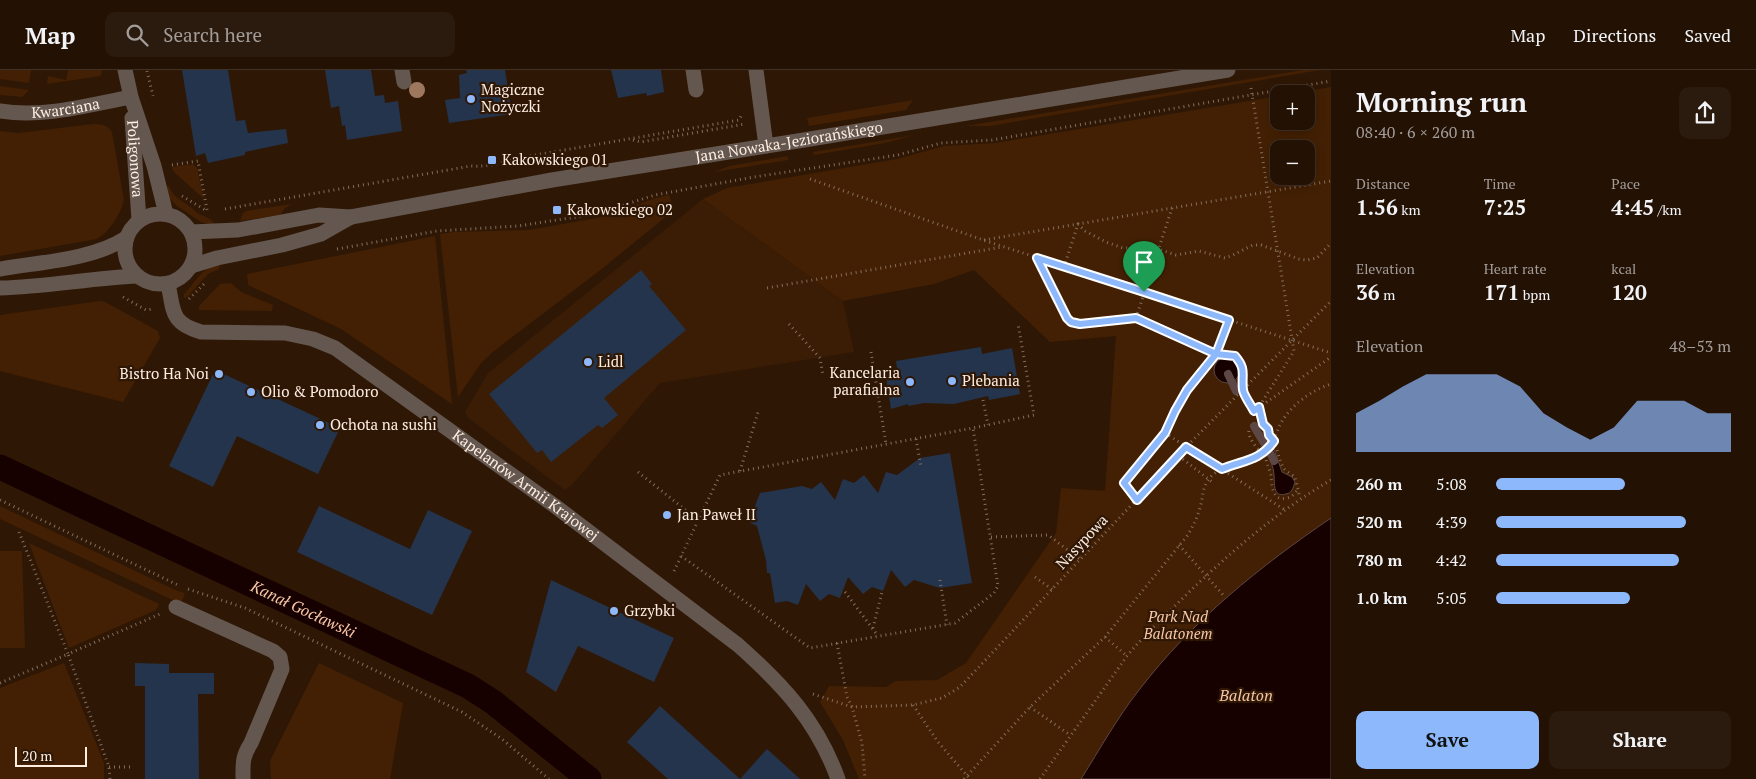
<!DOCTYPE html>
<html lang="en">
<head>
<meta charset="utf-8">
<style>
	:root { --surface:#231104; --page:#2b1a0e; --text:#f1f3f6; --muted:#a39d9a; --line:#403126; --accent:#8db9fc }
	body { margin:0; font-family:"PT Serif",serif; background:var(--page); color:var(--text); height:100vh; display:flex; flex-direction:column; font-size:19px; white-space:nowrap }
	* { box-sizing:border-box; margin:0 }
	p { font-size:16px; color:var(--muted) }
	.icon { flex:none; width:28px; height:28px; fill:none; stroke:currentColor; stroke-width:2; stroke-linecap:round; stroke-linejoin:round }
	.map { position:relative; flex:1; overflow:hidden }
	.panel { display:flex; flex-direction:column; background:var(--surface); width:425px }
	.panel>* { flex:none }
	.controls { position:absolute; left:1270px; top:15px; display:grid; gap:10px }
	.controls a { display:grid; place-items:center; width:45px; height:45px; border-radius:10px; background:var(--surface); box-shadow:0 2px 12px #0003,0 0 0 1px var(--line); font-size:25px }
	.scale { position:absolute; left:15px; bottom:12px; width:72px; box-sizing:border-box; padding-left:5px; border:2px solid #feede1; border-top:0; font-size:14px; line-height:18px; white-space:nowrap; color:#feede1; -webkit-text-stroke:4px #2f1705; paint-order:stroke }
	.pin { position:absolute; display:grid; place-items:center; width:42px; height:42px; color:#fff; margin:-51px -21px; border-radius:50% 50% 50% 0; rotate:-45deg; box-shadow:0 0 5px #0007 }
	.pin .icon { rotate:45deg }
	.round { display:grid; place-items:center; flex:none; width:52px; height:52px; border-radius:10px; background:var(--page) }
	.summary { display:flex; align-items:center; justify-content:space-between; height:85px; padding:0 25px }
	h1 { font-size:28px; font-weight:700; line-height:38px }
	.metrics { display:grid; grid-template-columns:repeat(3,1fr); gap:8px; height:85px; padding:5px 25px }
	.metrics div { display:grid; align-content:center }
	.metrics b { font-size:21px; font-weight:700 }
	.metrics small { font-size:14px; font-weight:400 }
	.metrics p { font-size:14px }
	.chart { height:140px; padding:10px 25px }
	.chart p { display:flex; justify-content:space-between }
	.chart svg { width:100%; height:90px; margin-top:5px; fill:var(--accent); opacity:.7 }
	.cta { display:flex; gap:10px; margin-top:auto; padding:10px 25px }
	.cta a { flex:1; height:58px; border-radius:10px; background:var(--accent); color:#111; font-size:20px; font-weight:700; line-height:58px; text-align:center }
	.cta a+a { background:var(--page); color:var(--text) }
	ul { padding:0 25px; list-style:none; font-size:16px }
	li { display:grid; grid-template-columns:80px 60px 1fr; align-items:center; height:38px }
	li i { height:12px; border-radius:6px; background:var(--accent) }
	header { display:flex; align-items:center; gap:30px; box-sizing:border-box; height:70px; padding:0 25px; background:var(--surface); border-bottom:1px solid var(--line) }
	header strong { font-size:24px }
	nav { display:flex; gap:28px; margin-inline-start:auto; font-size:18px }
	.search { width:350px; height:45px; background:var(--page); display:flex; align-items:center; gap:12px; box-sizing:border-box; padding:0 18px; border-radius:10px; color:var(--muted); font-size:19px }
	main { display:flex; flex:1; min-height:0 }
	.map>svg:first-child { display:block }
	.built { fill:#3b1d05 }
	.green { fill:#432003; fill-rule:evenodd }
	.water { fill:#170000; stroke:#5c4744 }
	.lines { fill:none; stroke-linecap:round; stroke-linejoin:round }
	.stream { stroke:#5c4744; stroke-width:8 }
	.canal { stroke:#170000; stroke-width:25 }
	.building { fill:#24344c }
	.path { stroke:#836e5e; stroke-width:3; stroke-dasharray:1 4; stroke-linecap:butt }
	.minor { stroke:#64574f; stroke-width:15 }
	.tree { fill:#9e785e }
	.route-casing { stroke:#fff; stroke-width:10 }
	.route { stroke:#8db9fc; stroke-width:6 }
	.poi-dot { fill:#8db9fc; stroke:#2f1705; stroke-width:2 }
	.labels { text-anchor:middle; stroke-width:4.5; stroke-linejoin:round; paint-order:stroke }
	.poi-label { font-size:15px; fill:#feede1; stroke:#2f1705; text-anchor:start }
	.street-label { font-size:15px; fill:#feede1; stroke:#2f1705 }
	.park-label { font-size:15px; font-style:italic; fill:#f9c8a7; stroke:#2f1705 }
	.water-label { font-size:16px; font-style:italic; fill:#f6c5a4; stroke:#2f1705 }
</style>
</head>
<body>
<header>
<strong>Map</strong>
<div class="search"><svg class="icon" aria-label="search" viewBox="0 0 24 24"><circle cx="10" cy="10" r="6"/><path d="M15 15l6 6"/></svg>Search here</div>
<nav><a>Map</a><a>Directions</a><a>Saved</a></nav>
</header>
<main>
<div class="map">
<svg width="1331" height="709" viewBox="0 0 1331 709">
	<rect width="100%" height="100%" fill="#2f1705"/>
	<!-- built -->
	<path class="built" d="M703,129L843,231L854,282L660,313L572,415L565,420L468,348L465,342L488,303Z"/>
	<!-- green -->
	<g class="green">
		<path d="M0,0H31L29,13L0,9Z"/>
		<path d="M68,0H102L101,6L47,14L48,6L66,10Z"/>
		<path d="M1303,0H1320L990,56H966Z"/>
		<path d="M0,16L29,20L22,27L0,25Z"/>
		<path d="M1331,17V709H859L843,670L820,632L829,616L886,617L896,611L937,610L966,593L1056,463L1061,418L1105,421L1116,266L1050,272L974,200L934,214L843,231L703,129L727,118L897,89L944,76L995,73L1279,26V51H1306V24H1291ZM1279,79H1306V106H1279Z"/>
		<path d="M913,30L906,40L809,56L807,48Z"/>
		<path d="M93,54C102,54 108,55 112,62L124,130C120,145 110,161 97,169L0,186V61L18,63Z"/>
		<path d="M915,65L885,73L814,85L813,82Z"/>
		<path d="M788,86V90L714,102L729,96Z"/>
		<path d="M193,94L197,98L204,129L173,101L172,97Z"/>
		<path d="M169,116C173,127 180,129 189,136C193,138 195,142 199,144C206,148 212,147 215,156L201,152L177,136L168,127L164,117Z"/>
		<path d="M669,125L674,140L603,198L494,281L481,293L458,327L440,164L454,162L529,160L597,148L653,129Z"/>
		<path d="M292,134L285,138L280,145L240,151L243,143L246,141Z"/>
		<path d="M435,166L452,334L341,259L248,215L247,204Z"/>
		<path d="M220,193L219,199L208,204L187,227L184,228V224C198,210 200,199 220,193Z"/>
		<path d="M231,213L241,222L273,235L272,241L199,240V236L220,214Z"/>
		<path d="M100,231L105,232L158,261L160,268L123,332L0,301V245Z"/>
		<path d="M0,436L175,520L185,523L181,534L0,449Z"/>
		<path d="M29,473L159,534L156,540L69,578Z"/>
		<path d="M0,481H22L25,578H0Z"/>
		<path d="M64,593L104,693V709H0V618Z"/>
		<path d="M319,593L403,633L390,709H271L270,691Z"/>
	</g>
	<!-- water -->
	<g class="water">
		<circle cx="1227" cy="300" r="13"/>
		<path d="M1274,379L1282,402L1292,407L1295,412C1293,418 1292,423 1286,424C1272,428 1275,412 1274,405C1274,398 1270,391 1269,385Z"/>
		<path d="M1331,448V709H1081C1100,679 1117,648 1139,620C1193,550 1259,497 1331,448Z"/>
	</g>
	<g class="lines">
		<!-- stream -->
		<g class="stream">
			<path d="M1228,304L1236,321"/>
			<path d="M1254,356C1260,368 1269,379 1274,391"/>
		</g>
		<!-- canal -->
		<path class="canal" id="s1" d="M0,397L468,616L493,632L589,709"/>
	</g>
	<!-- building -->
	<g class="building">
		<path d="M182,0H228L236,51L245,50L248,63L286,59L288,73L245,82V85L208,93L205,83L196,86Z"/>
		<path d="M325,0H371L375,26L384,25L385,33L398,31L402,61L347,70L345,55L342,56L339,36L331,38Z"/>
		<path d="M466,0H505L512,44L449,53L445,30L460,28L459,5L467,3Z"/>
		<path d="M611,0H661L664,22L647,26L646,23L618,28Z"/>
		<path d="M641,200L652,214L649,216L686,260L604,328L618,345L602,358L598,355L551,392L542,380L537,383L489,324Z"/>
		<path d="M981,277L982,284L1012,278L1020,324L989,330L988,326L954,334L924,333L908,336V334L891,339L885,300L897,298L896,291Z"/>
		<path d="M215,300L340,358L318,404L237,366L213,417L169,396Z"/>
		<path d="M950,383L972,513L940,518L914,510L905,517L891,500L883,521L872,517L863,524L848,507L840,528L829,524L820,531L806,514L798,535L787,531L775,533L770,503H767L766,490L757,456L749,452L760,423L802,416L812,419L821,412L835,430L843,409L854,413L864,405L878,423L886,402L897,405L920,388Z"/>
		<path d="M319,436L410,479L428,440L472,461L432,545L297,482Z"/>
		<path d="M551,510L674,568L654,612L578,576L556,622L526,602Z"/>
		<path d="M135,593L169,594V603H214V624H198L199,709H145V616H135Z"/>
		<path d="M660,636L740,709H668L627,672Z"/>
		<path d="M767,679L800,709H740Z"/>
	</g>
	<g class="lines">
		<!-- path -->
		<g class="path">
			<path d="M147,1L153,26"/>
			<path d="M1251,18L1294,281L1259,337C1259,352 1269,361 1275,374C1278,381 1279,390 1283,397C1285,401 1291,404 1295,407L1300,428"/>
			<path d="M633,70L641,72L745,54"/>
			<path d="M172,95L198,91L207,140"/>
			<path d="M810,109L983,170L1331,283"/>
			<path d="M182,126L207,141"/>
			<path d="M225,139L471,96C488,97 503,93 518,88L739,50L741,46"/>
			<path d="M984,170L1331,111"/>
			<path d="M337,179L437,161L518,156L596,144L655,125L754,107L898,85L941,73L992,70L1331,11"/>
			<path d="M1037,189L1067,248L1071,252L1080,254L1136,248L1216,284L1235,286L1244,298L1243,321L1254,341L1331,287"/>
			<path d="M1064,197L1078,154L1085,161L1106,172L1123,178L1158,179L1176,185L1199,181L1225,188L1233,185L1253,175H1261L1299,189L1307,190L1317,188L1331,173"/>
			<path d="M767,218L1002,177"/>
			<path d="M123,227L146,240L153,239"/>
			<path d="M189,229L206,212"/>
			<path d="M1136,248L1172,138"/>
			<path d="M789,254L820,288L823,306"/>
			<path d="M871,282L886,374"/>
			<path d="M983,330L988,355"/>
			<path d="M1249,361C1248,369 1259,381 1266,387C1266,394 1270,399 1271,406C1272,415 1272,432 1287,428C1292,427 1296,423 1298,418"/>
			<path d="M1165,363L1285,440"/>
			<path d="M916,369L921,397"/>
			<path d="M1179,386L1212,412"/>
			<path d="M740,401L759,339"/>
			<path d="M638,402L698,450"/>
			<path d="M0,430L180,516"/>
			<path d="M1137,430L1124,413L1165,363L1175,341L1187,320L1216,284L1229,250"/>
			<path d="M19,462L68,584L160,544"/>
			<path d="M991,467L1048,465L1081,490"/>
			<path d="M1179,475L1225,527"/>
			<path d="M681,486L810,578L955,553L994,523L998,516L973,358"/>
			<path d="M674,501L720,405L973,358L1034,345L1018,254"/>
			<path d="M1035,507L1053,520"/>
			<path d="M940,510L947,555"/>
			<path d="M188,519L245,538L462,642L502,669L549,709"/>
			<path d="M845,522L878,566"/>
			<path d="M873,558L882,522"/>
			<path d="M1105,567L1127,586"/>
			<path d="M837,573L847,627L852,637L862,673L865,709"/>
			<path d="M0,613L68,584L109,697L110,709"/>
			<path d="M813,624L852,637L913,635L942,628L960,617L1186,377L1331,231"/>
			<path d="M913,635L938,672L970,709"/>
			<path d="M1030,637L1070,665"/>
			<path d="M109,697H133"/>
			<path d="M964,709L1030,637L1105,567L1187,466C1193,457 1197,448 1200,438C1203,428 1202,418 1209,409C1222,392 1248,396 1264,383C1272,377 1275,366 1279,357C1289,336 1310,321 1331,314"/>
			<path d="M1040,709L1127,586C1146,563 1167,544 1188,523C1232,481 1278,441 1331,410"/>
		</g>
		<!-- minor -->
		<g class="minor">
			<path d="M125,0L131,27L154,96L166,144"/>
			<path d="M402,0L404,12"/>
			<path d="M693,0L696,20"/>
			<path d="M756,0L766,76"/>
			<path id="s2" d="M0,41C44,48 88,35 131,27"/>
			<path id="s3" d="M132,48L139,150"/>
			<circle cx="160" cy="179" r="35"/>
			<path id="s4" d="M191,162L238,160L319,145L351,147L552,110L804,70L1228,0"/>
			<path d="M191,196L217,188L282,175L321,164L351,147"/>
			<path d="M0,199C40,192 92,190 126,168"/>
			<path id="s5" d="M168,214C174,241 170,253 201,262L285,263L313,269L335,278L555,436L738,575C783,615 817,651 838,709"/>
			<path d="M0,218C46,217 91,208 137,206"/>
			<path d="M176,537L273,581L280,587L282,599L251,673C242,687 243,693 243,709"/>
		</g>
	</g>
	<!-- trees -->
	<circle class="tree" cx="417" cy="20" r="8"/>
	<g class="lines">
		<!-- route casing -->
		<g class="route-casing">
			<path id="route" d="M1144,222L1037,188L1067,248L1071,252L1080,254L1136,248L1216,284L1187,320L1175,341L1165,363L1124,413L1137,430L1186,377L1222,399C1243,390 1259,392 1274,371L1269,365L1268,359L1263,354L1259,337L1254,341C1251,335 1244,326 1243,320C1241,304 1247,300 1235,286L1216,284L1229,250L1144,222"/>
		</g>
		<!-- route -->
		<use href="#route" class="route"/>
	</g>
	<!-- markers -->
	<g class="poi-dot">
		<circle cx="471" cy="29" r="5"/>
		<rect x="487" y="85" width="10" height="10" rx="2.5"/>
		<rect x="552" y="135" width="10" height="10" rx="2.5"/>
		<circle cx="588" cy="292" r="5"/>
		<circle cx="219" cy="304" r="5"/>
		<circle cx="952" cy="311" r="5"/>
		<circle cx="910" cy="312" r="5"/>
		<circle cx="251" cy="322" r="5"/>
		<circle cx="320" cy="355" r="5"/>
		<circle cx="667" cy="445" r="5"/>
		<circle cx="614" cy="541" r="5"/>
	</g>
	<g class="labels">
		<!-- poi labels -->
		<g class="poi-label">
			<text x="481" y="25">Magiczne<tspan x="481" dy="17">Nożyczki</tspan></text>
			<text x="502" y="95">Kakowskiego 01</text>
			<text x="567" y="145">Kakowskiego 02</text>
			<text x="598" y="297">Lidl</text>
			<text x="900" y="308" text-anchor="end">Kancelaria<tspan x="900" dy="17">parafialna</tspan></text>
			<text x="209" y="309" text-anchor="end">Bistro Ha Noi</text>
			<text x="962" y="316">Plebania</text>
			<text x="261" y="327">Olio &amp; Pomodoro</text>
			<text x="330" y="360">Ochota na sushi</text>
			<text x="677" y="450">Jan Paweł II</text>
			<text x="624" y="546">Grzybki</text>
		</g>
		<!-- street labels -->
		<g class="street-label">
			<text dy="5" stroke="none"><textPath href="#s2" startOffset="66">Kwarciana</textPath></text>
			<text dy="5" stroke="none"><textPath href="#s4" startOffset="606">Jana Nowaka-Jeziorańskiego</textPath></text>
			<text dy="5" stroke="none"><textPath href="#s3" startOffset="41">Poligonowa</textPath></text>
			<text dy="5" stroke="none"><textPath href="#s5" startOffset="435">Kapelanów Armii Krajowej</textPath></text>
			<text transform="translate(1082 472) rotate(-47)" y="5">Nasypowa</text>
		</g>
		<!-- park labels -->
		<g class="park-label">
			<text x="1178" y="552">Park Nad<tspan x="1178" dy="17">Balatonem</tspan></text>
		</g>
		<!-- water labels -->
		<g class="water-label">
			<text dy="6" stroke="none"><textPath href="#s1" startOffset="335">Kanał Gocławski</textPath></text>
			<text x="1246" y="631">Balaton</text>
		</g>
	</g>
</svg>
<div class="controls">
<a>+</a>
<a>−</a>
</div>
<div class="scale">20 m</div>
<div class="pin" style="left:1144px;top:222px;background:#1e9e55"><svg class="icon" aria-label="arrive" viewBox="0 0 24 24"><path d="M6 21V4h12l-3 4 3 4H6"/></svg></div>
</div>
<section class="panel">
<div class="summary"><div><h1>Morning run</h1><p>08:40 · 6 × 260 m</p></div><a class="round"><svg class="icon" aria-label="share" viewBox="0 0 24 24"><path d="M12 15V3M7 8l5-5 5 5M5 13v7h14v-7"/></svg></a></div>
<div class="metrics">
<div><p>Distance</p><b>1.56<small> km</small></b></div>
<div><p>Time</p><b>7:25</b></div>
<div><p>Pace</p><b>4:45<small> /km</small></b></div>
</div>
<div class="metrics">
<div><p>Elevation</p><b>36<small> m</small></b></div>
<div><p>Heart rate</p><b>171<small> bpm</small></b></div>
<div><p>kcal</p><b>120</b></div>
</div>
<div class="chart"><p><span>Elevation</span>48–53 m</p>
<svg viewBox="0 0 160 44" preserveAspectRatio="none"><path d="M0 44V25L10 19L20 12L30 6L40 6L50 6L60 6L70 12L80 25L90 32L100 38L110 32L120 19L130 19L140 19L150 25L160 25V44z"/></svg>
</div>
<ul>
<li><b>260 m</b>5:08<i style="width:55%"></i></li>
<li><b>520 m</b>4:39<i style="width:81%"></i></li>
<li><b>780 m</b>4:42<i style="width:78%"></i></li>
<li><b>1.0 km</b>5:05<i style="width:57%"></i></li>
</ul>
<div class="cta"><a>Save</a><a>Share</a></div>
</section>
</main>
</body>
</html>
